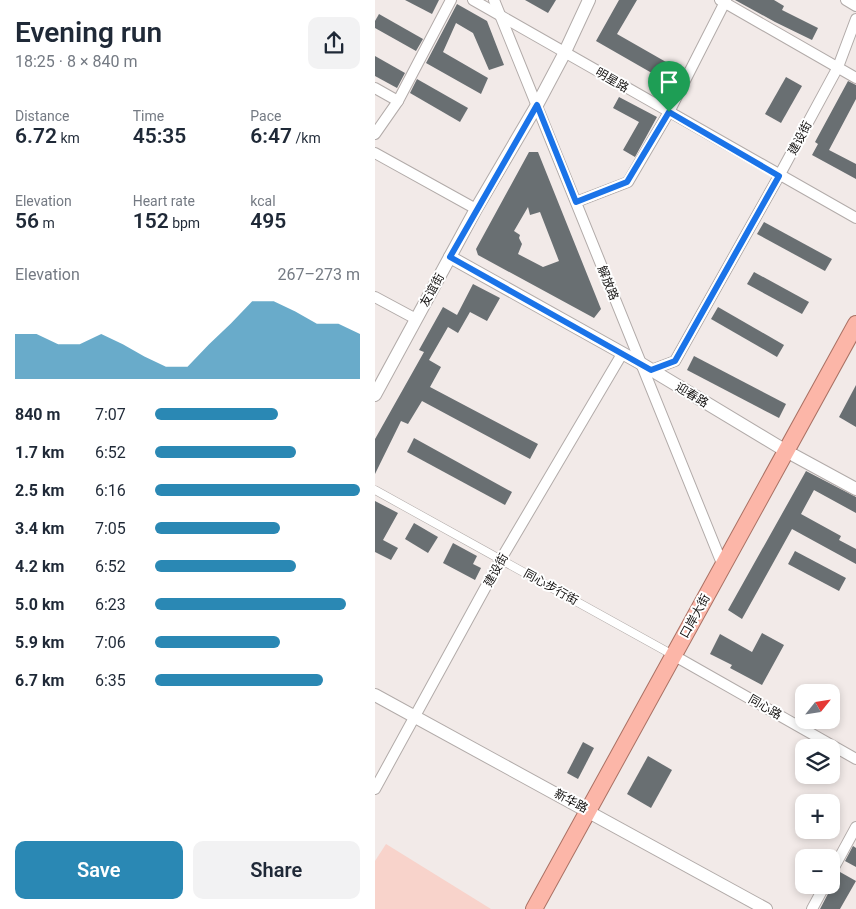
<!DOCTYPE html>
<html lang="en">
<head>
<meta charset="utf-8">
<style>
	:root { --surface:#fff; --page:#f2f2f3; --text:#1f2937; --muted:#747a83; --accent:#2a88b4 }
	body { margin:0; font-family:Roboto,"Noto Sans SC",sans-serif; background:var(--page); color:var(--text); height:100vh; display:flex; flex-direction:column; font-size:19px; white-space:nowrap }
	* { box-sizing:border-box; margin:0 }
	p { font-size:16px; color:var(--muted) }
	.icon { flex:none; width:28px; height:28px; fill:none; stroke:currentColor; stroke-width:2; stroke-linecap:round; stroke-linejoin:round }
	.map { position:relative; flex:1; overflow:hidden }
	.sheet { display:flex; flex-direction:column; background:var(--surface); width:375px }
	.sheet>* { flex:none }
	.needle { width:32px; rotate:60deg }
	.tools { position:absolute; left:420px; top:684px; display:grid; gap:10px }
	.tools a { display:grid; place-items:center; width:45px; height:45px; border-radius:10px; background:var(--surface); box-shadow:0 2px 8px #0003; font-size:25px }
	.pin { position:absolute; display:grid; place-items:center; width:42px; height:42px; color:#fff; margin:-51px -21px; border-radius:50% 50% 50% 0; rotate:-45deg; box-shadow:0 0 5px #0007 }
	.pin .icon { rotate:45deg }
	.round { display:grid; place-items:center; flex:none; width:52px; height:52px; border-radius:10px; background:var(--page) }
	.summary { display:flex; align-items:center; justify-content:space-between; height:85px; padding:0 15px }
	h1 { font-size:28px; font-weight:600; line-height:38px }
	.stats { display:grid; grid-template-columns:repeat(3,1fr); gap:8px; height:85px; padding:5px 15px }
	.stats div { display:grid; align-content:center }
	.stats b { font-size:21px; font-weight:600 }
	.stats small { font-size:14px; font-weight:400 }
	.stats p { font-size:14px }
	.chart { height:140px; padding:10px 15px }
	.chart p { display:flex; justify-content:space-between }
	.chart svg { width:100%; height:90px; margin-top:5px; fill:var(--accent); opacity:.7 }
	.button { display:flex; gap:10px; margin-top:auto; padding:10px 15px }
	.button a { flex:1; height:58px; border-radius:10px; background:var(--accent); color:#fff; font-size:20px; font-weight:600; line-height:58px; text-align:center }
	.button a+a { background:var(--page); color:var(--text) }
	ul { padding:0 15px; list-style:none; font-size:16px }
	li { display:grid; grid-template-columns:80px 60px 1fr; align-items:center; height:38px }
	li i { height:12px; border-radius:6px; background:var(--accent) }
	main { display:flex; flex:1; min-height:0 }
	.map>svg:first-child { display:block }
	.green { fill:#f8d3cb }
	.building { fill:#696f72; fill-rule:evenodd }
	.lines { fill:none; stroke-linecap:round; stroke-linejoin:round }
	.pedestrian-casing { stroke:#b2aba9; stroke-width:9 }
	.minor-casing { stroke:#b2aba9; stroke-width:12 }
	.tertiary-casing { stroke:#b2aba9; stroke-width:14 }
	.trunk-casing { stroke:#aa7164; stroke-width:18 }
	.pedestrian { stroke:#fff; stroke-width:8 }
	.minor { stroke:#fff; stroke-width:10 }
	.tertiary { stroke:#fff; stroke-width:12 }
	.trunk { stroke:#fcb6a8; stroke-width:16 }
	.route-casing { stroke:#fff; stroke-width:10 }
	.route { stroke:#1a73e8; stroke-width:6 }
	.labels { text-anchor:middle; stroke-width:4; stroke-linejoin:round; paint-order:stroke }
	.street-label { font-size:12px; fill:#131110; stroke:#fff }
</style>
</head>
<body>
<main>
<section class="sheet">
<div class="summary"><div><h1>Evening run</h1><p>18:25 · 8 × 840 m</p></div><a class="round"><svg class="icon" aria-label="share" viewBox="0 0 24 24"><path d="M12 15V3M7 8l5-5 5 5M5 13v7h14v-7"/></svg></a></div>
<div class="stats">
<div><p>Distance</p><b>6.72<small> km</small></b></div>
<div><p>Time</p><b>45:35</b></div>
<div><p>Pace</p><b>6:47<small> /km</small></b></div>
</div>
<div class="stats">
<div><p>Elevation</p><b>56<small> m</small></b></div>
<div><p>Heart rate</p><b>152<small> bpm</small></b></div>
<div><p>kcal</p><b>495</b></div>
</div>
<div class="chart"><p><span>Elevation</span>267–273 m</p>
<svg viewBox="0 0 160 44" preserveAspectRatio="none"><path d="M0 44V22L10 22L20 27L30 27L40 22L50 27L60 33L70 38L80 38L90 27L100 17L110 6L120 6L130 11L140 17L150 17L160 22V44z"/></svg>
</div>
<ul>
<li><b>840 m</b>7:07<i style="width:60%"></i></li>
<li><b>1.7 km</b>6:52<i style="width:69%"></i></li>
<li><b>2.5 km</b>6:16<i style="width:100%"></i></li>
<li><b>3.4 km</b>7:05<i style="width:61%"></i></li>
<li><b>4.2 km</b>6:52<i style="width:69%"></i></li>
<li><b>5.0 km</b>6:23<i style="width:93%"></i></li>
<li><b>5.9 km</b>7:06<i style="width:61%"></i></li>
<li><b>6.7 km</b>6:35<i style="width:82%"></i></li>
</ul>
<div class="button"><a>Save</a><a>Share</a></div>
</section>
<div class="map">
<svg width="481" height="909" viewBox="0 0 481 909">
	<rect width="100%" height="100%" fill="#f2eae8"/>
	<!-- green -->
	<path class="green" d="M11,844L116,909H0V861Z"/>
	<!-- building -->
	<g class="building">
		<path d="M30,0H64L57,14Z"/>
		<path d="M150,0H181L173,13Z"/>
		<path d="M244,0H262L242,34L305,70L296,84L221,41Z"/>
		<path d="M360,0H399L409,6L407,10L443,28L437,40L400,22Z"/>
		<path d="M82,4L112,21L129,65L114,70L98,33L81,23L68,52L113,78L106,94L51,63Z"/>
		<path d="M4,14L48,39L41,51L0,28V21Z"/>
		<path d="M0,56L30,73L22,88L0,76Z"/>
		<path d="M411,77L427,86L406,123L390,114Z"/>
		<path d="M42,79L93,108L85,122L35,93Z"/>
		<path d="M473,81L481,85V99L454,150L481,164V179L437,155L443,144L440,142Z"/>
		<path d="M244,97L282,117L260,157L248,150L264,122L238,108Z"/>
		<path d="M154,152H163L226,309L219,318L103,255L101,249ZM153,207L155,215L165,212L184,261L168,267L143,254L147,244L144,238L145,235L139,231Z"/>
		<path d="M389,222L457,259L450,271L382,234Z"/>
		<path d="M379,272L434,302L427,314L372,284Z"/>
		<path d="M98,284L125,298L112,321L95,312L83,333L73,327L54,360L66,367L55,387L163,444L155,459L47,401L33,424L26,421L0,474V439L49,352L44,350L68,307L82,315Z"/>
		<path d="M343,307L409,345L402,357L336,319Z"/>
		<path d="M319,356L411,404L404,418L312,370Z"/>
		<path d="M481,385V427L464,417Z"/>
		<path d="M39,438L137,492L130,505L32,452Z"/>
		<path d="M431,471L481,497V513L439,490L426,514L466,536L464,540L481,549V564L417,529L367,619L353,610Z"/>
		<path d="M0,501L23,513L8,540L23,548L16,560L0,552Z"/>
		<path d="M39,523L63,537L53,553L30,539Z"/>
		<path d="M78,543L102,556L98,564L106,568L100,580L68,563Z"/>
		<path d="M420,551L471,578L464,591L413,564Z"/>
		<path d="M387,633L409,645L387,685L355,668L357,665L335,654L345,634L377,652Z"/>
		<path d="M208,742L219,748L203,779L192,773Z"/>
		<path d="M273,756L297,770L276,808L252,794Z"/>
		<path d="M478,846L481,848V867L470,861Z"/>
		<path d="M465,872L481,881L465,909H445L456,888V880L460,879Z"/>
	</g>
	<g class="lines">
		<!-- pedestrian casing -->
		<g class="pedestrian-casing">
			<path id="pedestrian" d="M0,490L298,655"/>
		</g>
		<!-- minor casing -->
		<g class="minor-casing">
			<g id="minor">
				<path d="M98,0L481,218"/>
				<path d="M119,0L348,566"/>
				<path d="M345,0L481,78"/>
				<path d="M471,0L481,6"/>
				<path d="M0,88L23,101"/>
				<path d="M0,134L23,101L76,0"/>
				<path d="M0,153L101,209"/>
				<path d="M201,202L253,182L294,112L351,0"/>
				<path d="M0,297L41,319"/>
				<path d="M276,370L300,361L404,176L463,67L481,19"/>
				<path d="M298,655L481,759"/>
				<path d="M0,789L126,559L247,354"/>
				<path d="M456,873L481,827"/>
				<path d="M437,909L450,885"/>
			</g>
		</g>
		<!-- tertiary casing -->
		<g class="tertiary-casing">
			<g id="tertiary">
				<path d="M75,257L265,363L411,451L481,489"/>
				<path d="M0,395L101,209L162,105L188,56L214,0"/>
				<path d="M0,695L391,909"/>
			</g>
		</g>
		<!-- trunk casing -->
		<g class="trunk-casing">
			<path id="trunk" d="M159,909L481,324"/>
		</g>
		<!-- pedestrian -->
		<use href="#pedestrian" class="pedestrian"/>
		<!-- minor -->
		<use href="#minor" class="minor"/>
		<!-- tertiary -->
		<use href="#tertiary" class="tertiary"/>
		<!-- trunk -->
		<use href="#trunk" class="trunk"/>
	</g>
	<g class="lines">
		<!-- route casing -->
		<g class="route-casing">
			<path id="route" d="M162,105L201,202L252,182L294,112L404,176L300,361L276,370L75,257Z"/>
		</g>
		<!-- route -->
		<use href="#route" class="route"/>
	</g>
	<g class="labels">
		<!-- street labels -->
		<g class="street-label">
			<text transform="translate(237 80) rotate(30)" y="4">明星路</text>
			<text transform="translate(425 138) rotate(-62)" y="4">建设街</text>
			<text transform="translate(233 283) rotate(68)" y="4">解放路</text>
			<text transform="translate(57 290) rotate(-61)" y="4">友谊街</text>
			<text transform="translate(317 395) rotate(31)" y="4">迎春路</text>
			<text transform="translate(121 570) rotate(-61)" y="4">建设街</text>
			<text transform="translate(176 587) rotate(29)" y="4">同心步行街</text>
			<text transform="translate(320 616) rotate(-61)" y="4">口岸大街</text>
			<text transform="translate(390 707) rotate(30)" y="4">同心路</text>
			<text transform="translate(196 801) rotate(28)" y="4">新华路</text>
		</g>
	</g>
</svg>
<div class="tools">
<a><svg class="needle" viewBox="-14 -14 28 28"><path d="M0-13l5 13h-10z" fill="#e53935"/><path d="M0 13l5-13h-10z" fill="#747a83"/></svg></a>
<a><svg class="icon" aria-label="layers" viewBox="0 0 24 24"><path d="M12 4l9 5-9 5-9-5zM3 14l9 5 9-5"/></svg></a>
<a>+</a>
<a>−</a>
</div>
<div class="pin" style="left:294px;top:112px;background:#1e9e55"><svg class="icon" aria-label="arrive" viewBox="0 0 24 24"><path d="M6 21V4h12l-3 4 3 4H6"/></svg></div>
</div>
</main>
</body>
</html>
